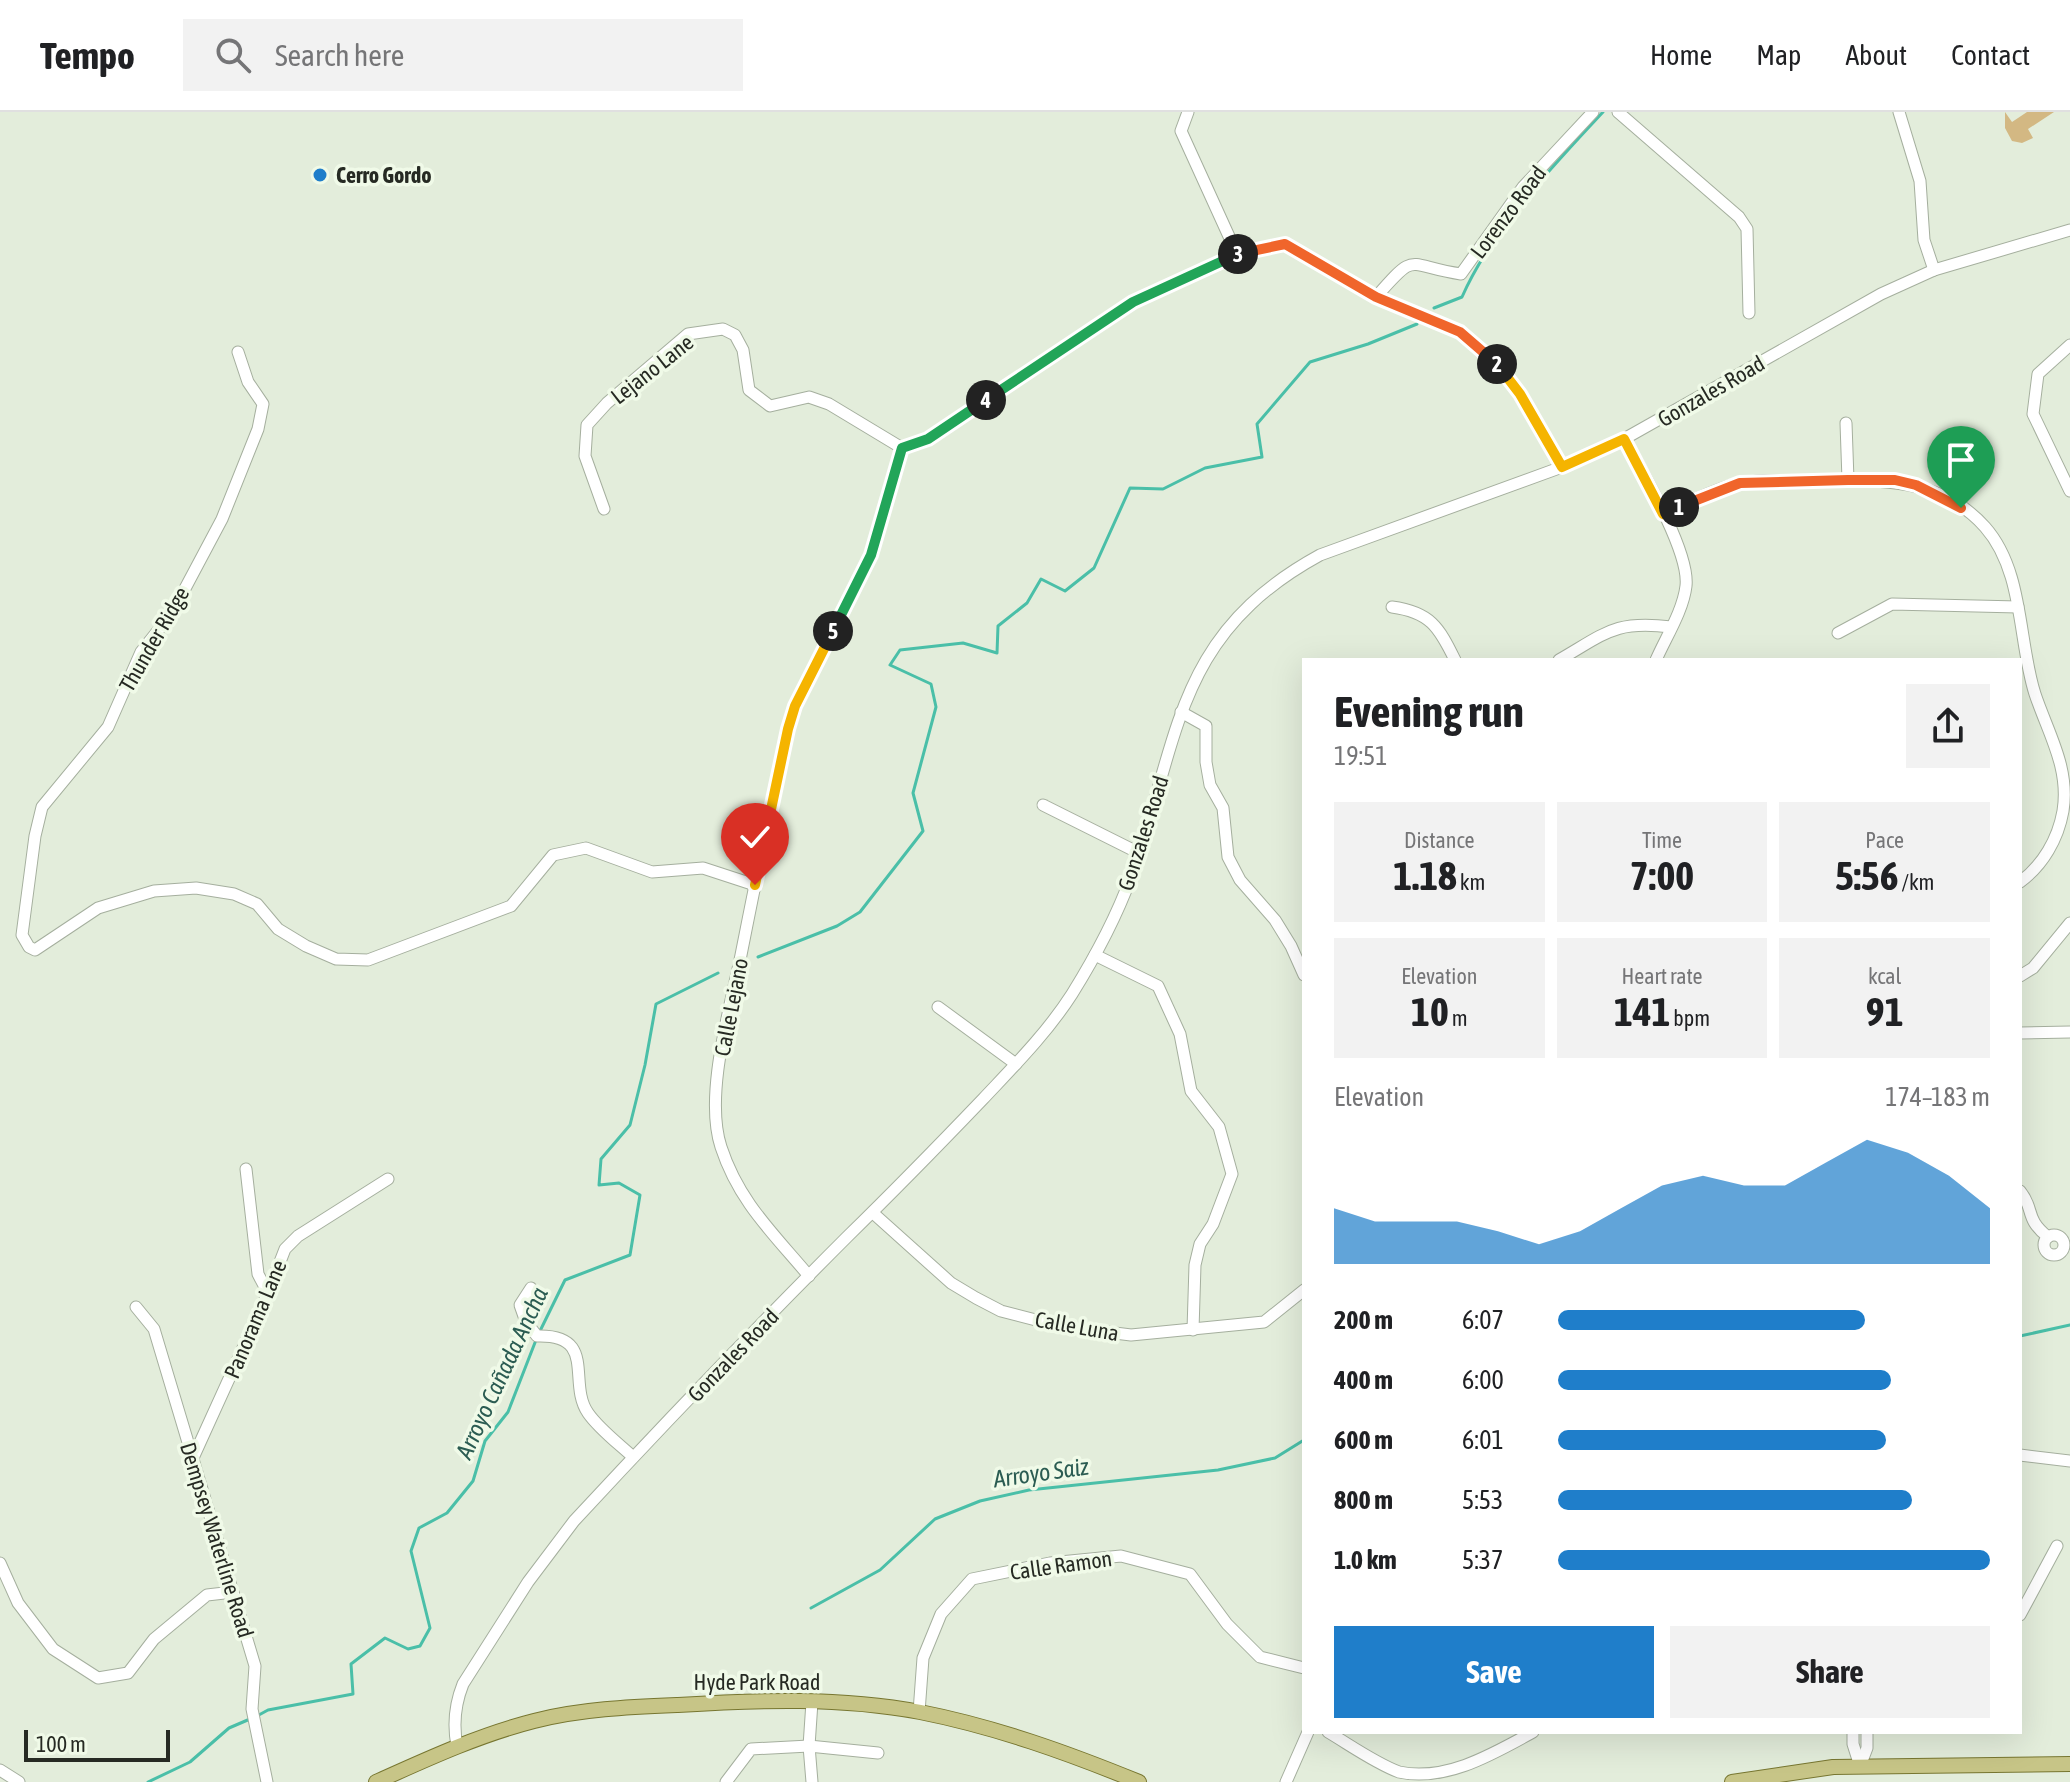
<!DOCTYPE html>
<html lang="en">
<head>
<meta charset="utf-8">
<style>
	:root { --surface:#fff; --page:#f2f2f2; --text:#202124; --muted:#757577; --line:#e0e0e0; --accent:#1f7eca }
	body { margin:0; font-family:"Asap Condensed",sans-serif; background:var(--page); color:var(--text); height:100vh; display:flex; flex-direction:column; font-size:30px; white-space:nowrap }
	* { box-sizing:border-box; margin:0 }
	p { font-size:26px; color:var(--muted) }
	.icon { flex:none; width:44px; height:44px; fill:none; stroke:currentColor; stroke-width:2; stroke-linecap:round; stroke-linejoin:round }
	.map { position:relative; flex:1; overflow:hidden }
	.sheet { position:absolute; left:1302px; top:546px; width:720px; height:1076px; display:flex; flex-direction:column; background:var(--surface); border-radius:0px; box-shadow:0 8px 32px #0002 }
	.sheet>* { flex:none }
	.scale { position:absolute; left:24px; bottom:20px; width:146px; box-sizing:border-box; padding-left:8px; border:4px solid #262a23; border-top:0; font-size:22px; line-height:28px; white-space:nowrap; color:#262a23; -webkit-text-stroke:6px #f0fae8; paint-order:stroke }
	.pin { position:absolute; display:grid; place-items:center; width:68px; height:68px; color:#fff; margin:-82px -34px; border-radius:50% 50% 50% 0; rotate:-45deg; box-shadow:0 0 8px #0007 }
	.pin .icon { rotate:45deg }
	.km { position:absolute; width:40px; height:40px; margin:-20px; border-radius:50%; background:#222; color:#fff; font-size:22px; line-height:40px; text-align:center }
	.round { display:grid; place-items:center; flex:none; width:84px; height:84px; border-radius:0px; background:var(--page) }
	.summary { display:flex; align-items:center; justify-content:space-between; height:136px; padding:0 32px }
	h1 { font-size:44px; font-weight:700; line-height:60px }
	.stats { display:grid; grid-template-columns:repeat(3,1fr); gap:12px; height:136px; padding:8px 32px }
	.stats div { display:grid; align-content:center; border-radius:0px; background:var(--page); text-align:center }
	.stats b { font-size:40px; font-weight:700 }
	.stats small { font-size:22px; font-weight:400 }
	.stats p { font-size:22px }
	.chart { height:224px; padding:16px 32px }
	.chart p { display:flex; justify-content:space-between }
	.chart svg { width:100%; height:144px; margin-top:8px; fill:var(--accent); opacity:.7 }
	.action { display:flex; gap:16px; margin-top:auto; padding:16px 32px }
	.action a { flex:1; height:92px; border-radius:0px; background:var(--accent); color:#fff; font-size:32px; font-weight:700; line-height:92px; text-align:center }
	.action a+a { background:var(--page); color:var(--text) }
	ul { padding:0 32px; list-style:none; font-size:26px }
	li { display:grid; grid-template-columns:128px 96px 1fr; align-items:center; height:60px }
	li i { height:20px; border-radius:10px; background:var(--accent) }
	header { display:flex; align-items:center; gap:48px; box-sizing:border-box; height:112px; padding:0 40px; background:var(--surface); border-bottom:2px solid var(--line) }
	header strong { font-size:38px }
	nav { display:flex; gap:44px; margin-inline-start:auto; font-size:28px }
	.search { width:560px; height:72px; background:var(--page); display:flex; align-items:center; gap:20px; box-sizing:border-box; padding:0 28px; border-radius:0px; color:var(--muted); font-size:30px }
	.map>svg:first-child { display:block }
	.green { fill:#d3b883 }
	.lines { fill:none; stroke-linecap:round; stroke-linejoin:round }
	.stream { stroke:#4abfa8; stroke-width:3 }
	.minor-casing { stroke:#a5af9e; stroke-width:13 }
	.major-casing { stroke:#777630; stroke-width:16 }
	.minor { stroke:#fff; stroke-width:11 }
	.major { stroke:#c7c587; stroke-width:14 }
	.split-1-casing { stroke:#fff; stroke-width:16 }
	.split-2-casing { stroke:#fff; stroke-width:16 }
	.split-3-casing { stroke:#fff; stroke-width:16 }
	.split-4-casing { stroke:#fff; stroke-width:16 }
	.split-5-casing { stroke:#fff; stroke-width:16 }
	.split-6-casing { stroke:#fff; stroke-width:16 }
	.split-1 { stroke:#f0652b; stroke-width:10 }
	.split-2 { stroke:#f5b400; stroke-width:10 }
	.split-3 { stroke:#f0652b; stroke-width:10 }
	.split-4 { stroke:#22a559; stroke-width:10 }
	.split-5 { stroke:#22a559; stroke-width:10 }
	.split-6 { stroke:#f5b400; stroke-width:10 }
	.poi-dot { fill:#1f7eca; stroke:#f0fae8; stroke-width:3 }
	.labels { text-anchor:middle; stroke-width:7; stroke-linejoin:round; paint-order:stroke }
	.poi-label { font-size:22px; font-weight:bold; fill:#262a23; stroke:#f0fae8; text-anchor:start }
	.street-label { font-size:22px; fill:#262a23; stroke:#f0fae8 }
	.water-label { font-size:24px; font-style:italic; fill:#2b5c52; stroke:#f0fae8 }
</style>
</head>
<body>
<header>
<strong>Tempo</strong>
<div class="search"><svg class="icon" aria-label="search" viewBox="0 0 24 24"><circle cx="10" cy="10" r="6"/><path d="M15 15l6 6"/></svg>Search here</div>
<nav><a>Home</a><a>Map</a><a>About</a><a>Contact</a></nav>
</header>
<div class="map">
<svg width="2070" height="1670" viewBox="0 0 2070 1670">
	<rect width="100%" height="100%" fill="#e3eddb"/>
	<!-- green -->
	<path class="green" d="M2005,0L2012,10L2027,0H2054L2028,17L2033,26L2022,31L2012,29L2005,16Z"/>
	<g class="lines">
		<!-- stream -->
		<g class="stream">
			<path d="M1434,196L1462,185C1492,117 1553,54 1603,0"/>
			<path d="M758,845L837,814L860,800L923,719L913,681L936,595L931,572L890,553L900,538L963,531L997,541L998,514L1027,491L1041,467L1065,479L1094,456L1130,376L1163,377L1205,356L1262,345L1257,312L1310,250L1368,232L1417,212"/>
			<path d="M539,1221L565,1168L630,1143L640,1083L619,1071L599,1073L601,1047L630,1013L645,953L656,892L718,861"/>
			<path d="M2020,1224L2070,1213"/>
			<path d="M811,1496L880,1458L935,1407L980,1389L1029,1378L1218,1358L1275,1346L1304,1328"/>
			<path d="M257,1604L268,1598L353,1582L351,1552L385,1526L408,1537L420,1534L430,1516L411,1439L419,1416L447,1401L473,1369L485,1329L508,1300L536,1228"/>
			<path d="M148,1670L190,1650L229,1616L250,1607"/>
		</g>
		<!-- minor casing -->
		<g class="minor-casing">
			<g id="minor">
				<path d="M1188,0L1181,19L1237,142"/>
				<path d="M1618,0L1739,105L1747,117L1749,201"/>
				<path d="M1899,0L1920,69L1924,128L1934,158"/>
				<path d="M1376,185C1418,137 1405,154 1461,162L1523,75L1593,0"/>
				<path d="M2070,233L2038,262L2033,302L2070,379"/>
				<path d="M238,240L248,270L263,292L258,317L222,407L172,501L141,540L108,615L42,695L35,724L22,823L29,835L35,838L98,796L154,779L196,776L234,782L257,792L278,817L306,834L336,847L368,848L511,794L553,743L586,736L652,760L703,756L755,773"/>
				<path d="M1846,311L1848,368"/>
				<path d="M1624,327C1642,359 1690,440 1686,474C1683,499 1666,525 1656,548"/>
				<path d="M604,397L585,344L587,313L607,291L688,222L723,217L735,223L743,238L749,278L770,294L809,285L829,292L902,336L928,327L1133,190L1237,142L1285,132L1376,185L1460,220L1493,247L1514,274L1562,355"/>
				<path d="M1663,402C1687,392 1711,378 1736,372C1759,367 1785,369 1809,369C1872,368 1939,363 1985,415C2024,459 2018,529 2035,582C2048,621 2070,656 2063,699C2058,727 2043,753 2020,770"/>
				<path d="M1392,495C1430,500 1439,515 1455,548"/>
				<path d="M1838,521L1892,492L2018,495"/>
				<path d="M1559,548C1606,521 1615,508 1671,515"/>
				<path d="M1181,600L1206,614V650L1210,673L1223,696L1228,745L1240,768L1275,808L1291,834L1304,863"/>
				<path d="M1043,693L1139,741"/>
				<path d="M1095,843L1158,874L1180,922L1191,979L1219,1015L1232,1062L1213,1112L1200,1132L1195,1153L1193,1218"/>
				<path d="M2020,864L2033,856L2070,811"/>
				<path d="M938,895L1016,952"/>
				<path d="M2020,921L2070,920"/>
				<path d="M246,1057L258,1162L268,1181"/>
				<path d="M2020,1079C2035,1097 2024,1106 2048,1125"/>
				<path d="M873,1101L951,1171L976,1186L1001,1199L1059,1214L1131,1223L1264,1210L1304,1178"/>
				<circle cx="2054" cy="1133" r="10"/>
				<path d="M809,1164C773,1121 739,1090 721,1035C704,983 730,897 741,843C756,768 771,692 788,617L795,594L871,443L902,336"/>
				<path d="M531,1176L520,1193L526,1210L537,1224C598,1222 567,1271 588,1301C599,1317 619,1332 633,1345"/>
				<path d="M136,1195L154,1217L255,1554L252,1597L267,1670"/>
				<path d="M2020,1343L2070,1349"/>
				<path d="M193,1346L268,1181L285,1137L298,1124L388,1067"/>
				<path d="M0,1451L18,1491L53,1537L98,1566L128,1561L154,1527L207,1483L233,1480"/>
				<path d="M2020,1503L2057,1434"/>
				<path d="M919,1600L923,1546L941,1502L972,1467L1050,1451L1121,1444L1190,1462L1227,1512L1260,1545L1304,1556"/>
				<path d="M1328,1620C1350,1633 1375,1651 1399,1660C1446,1670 1493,1642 1533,1620"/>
				<path d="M1853,1620V1632L1860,1654"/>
				<path d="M457,1634C453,1613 455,1592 463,1572L528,1470L574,1409C663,1313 754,1218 847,1125C893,1080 938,1034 983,987C1014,954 1047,921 1072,882C1095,845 1116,806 1131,765C1180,626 1174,523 1320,443L1562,355L1624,327L1881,182L1934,158L2070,118"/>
				<path d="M1860,1654L1867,1636V1620"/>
				<path d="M0,1658L19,1670"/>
				<path d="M726,1670L751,1637L809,1634L878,1641"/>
				<path d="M812,1670L809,1634L812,1590"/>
				<path d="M1286,1670L1308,1620"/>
			</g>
		</g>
		<!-- major casing -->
		<g class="major-casing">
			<g id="major">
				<path d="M376,1670C427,1647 479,1623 534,1609C580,1597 630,1595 678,1593C758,1588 841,1585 920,1600C996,1615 1068,1641 1139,1670"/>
				<path d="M1732,1670L1833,1655L2070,1652"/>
			</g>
		</g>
		<!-- minor -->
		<use href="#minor" class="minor"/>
		<!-- major -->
		<use href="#major" class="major"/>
	</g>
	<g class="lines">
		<!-- split-1 casing -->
		<g class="split-1-casing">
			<path id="split-1" d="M1679,395L1740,371L1848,368H1895L1916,373L1961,396"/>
		</g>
		<!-- split-2 casing -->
		<g class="split-2-casing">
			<path id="split-2" d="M1497,252L1520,282L1562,355L1624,327L1663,402L1679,395"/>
		</g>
		<!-- split-3 casing -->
		<g class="split-3-casing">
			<path id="split-3" d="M1238,142L1285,132L1376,185L1460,220L1497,252"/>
		</g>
		<!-- split-4 casing -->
		<g class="split-4-casing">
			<path id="split-4" d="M986,288L1133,190L1238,142"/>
		</g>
		<!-- split-5 casing -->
		<g class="split-5-casing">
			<path id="split-5" d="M833,519L871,443L902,336L928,327L986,288"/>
		</g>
		<!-- split-6 casing -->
		<g class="split-6-casing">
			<path id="split-6" d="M755,773L788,617L795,594L833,519"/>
		</g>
		<!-- split-1 -->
		<use href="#split-1" class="split-1"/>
		<!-- split-2 -->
		<use href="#split-2" class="split-2"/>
		<!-- split-3 -->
		<use href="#split-3" class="split-3"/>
		<!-- split-4 -->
		<use href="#split-4" class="split-4"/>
		<!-- split-5 -->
		<use href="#split-5" class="split-5"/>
		<!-- split-6 -->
		<use href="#split-6" class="split-6"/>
	</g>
	<!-- markers -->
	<circle class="poi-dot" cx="320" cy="63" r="8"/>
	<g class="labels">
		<!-- poi labels -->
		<g class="poi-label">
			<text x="336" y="71">Cerro Gordo</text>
		</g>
		<!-- street labels -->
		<g class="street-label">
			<text transform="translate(1508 100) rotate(-53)" y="8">Lorenzo Road</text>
			<text transform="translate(652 257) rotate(-38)" y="8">Lejano Lane</text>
			<text transform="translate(1711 279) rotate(-30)" y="8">Gonzales Road</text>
			<text transform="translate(154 527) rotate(-60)" y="8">Thunder Ridge</text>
			<text transform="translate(1143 721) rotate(-72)" y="8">Gonzales Road</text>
			<text transform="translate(731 895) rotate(-79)" y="8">Calle Lejano</text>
			<text transform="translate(255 1207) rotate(-67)" y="8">Panorama Lane</text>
			<text transform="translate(1077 1214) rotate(10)" y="8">Calle Luna</text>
			<text transform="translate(733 1243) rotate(-46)" y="8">Gonzales Road</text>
			<text transform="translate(217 1428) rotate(73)" y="8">Dempsey Waterline Road</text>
			<text transform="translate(1061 1453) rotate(-8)" y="8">Calle Ramon</text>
			<text x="757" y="1578">Hyde Park Road</text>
		</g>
		<!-- water labels -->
		<g class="water-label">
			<text transform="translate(502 1261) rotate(-65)" y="8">Arroyo Cañada Ancha</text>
			<text transform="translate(1041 1361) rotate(-8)" y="8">Arroyo Saiz</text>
		</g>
	</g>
</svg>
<div class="scale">100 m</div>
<div class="pin" style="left:1961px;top:396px;background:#1e9e55"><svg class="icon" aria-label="arrive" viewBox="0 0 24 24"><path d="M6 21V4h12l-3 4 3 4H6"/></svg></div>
<div class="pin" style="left:755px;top:773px;background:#d93025"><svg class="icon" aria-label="check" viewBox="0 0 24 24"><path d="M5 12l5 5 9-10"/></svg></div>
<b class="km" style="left:1679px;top:395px">1</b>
<b class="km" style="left:1497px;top:252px">2</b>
<b class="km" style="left:1238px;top:142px">3</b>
<b class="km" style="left:986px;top:288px">4</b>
<b class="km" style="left:833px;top:519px">5</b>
<section class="sheet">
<div class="summary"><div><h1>Evening run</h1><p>19:51</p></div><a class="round"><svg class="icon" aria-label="share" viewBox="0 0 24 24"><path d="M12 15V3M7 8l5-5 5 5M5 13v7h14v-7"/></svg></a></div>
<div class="stats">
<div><p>Distance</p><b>1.18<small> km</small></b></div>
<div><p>Time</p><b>7:00</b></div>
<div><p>Pace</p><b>5:56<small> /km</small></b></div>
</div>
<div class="stats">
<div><p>Elevation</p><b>10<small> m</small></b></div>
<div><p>Heart rate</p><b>141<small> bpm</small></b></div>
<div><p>kcal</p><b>91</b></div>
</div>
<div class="chart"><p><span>Elevation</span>174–183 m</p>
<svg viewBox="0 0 160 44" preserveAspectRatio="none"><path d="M0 44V27L10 31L20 31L30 31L40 34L50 38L60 34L70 27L80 20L90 17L100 20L110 20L120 13L130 6L140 10L150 17L160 27V44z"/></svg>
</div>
<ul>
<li><b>200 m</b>6:07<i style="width:71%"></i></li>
<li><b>400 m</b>6:00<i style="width:77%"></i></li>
<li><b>600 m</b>6:01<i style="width:76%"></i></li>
<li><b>800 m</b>5:53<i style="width:82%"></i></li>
<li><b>1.0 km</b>5:37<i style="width:100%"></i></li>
</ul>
<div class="action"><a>Save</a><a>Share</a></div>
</section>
</div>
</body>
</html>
